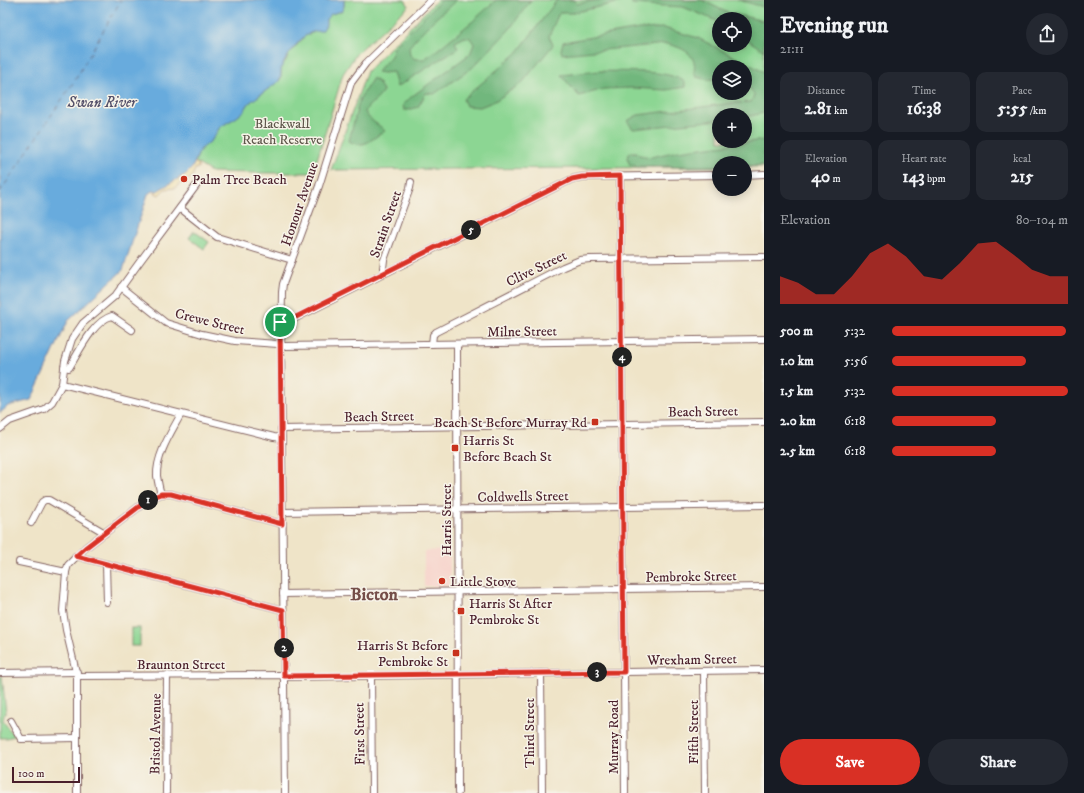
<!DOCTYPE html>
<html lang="en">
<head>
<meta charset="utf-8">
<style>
	:root { --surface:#171b24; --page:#242831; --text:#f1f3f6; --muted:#9ea1a6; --accent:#d93025 }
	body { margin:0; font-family:"IM FELL DW Pica",serif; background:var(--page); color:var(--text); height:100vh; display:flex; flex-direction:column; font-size:15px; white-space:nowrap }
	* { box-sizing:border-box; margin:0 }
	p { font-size:13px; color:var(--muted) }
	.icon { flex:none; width:22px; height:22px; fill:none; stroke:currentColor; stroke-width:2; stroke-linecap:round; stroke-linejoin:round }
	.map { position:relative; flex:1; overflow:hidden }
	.panel { display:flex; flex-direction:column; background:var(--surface); width:320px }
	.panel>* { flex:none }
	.buttons { position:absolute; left:712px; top:12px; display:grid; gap:8px }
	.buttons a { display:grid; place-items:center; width:40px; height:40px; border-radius:50%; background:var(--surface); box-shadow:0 2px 10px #0003; font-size:20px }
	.scale { position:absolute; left:12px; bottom:10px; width:68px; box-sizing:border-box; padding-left:4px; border:2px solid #4a1f2b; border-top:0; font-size:11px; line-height:14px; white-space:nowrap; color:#4a1f2b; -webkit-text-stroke:3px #f7f3e8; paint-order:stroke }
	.pin { position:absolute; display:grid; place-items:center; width:34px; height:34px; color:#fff; margin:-17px; border:2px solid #fff; border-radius:50%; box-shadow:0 1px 4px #0007 }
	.km { position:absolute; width:20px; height:20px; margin:-10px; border-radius:50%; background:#222; color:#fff; font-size:11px; line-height:20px; text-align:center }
	.round { display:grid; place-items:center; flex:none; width:42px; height:42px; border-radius:21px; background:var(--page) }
	.overview { display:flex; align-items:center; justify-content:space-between; height:68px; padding:0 16px }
	h1 { font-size:22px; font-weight:700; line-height:30px }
	.figures { display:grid; grid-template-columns:repeat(3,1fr); gap:6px; height:68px; padding:4px 16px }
	.figures div { display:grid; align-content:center; border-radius:10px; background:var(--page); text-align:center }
	.figures b { font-size:17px; font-weight:700 }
	.figures small { font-size:11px; font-weight:400 }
	.figures p { font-size:11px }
	.chart { height:112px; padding:8px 16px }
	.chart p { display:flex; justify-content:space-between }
	.chart svg { width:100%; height:72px; margin-top:4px; fill:var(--accent); opacity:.7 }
	.action { display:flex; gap:8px; margin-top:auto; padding:8px 16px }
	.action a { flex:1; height:46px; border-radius:24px; background:var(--accent); color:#fff; font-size:16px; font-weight:700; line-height:46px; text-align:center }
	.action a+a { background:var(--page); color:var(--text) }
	ul { padding:0 16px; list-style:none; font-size:13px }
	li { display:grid; grid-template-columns:64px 48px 1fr; align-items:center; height:30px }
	li i { height:10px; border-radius:5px; background:var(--accent) }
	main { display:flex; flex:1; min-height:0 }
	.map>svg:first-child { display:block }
	.built { fill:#f7d1c9 }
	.green { fill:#8cd693; stroke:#6b7a5f; fill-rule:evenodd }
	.forest { fill:#71b77d; stroke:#5e6b54 }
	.sand { fill:#eeda9e; stroke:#9c7c64 }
	.water { fill:#67abdd; stroke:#586584 }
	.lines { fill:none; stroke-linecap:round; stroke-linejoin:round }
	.ferry { stroke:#545069; stroke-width:1; stroke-dasharray:5 4; stroke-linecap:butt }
	.minor-casing { stroke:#846462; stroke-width:8 }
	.minor { stroke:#fff; stroke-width:6 }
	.route-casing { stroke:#fff; stroke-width:8 }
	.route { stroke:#d93025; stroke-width:5 }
	.poi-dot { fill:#c8321e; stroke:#f7f3e8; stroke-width:1.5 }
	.labels { text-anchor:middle; stroke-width:3; stroke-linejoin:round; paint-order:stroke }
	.park-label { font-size:14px; fill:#5e564a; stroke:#f7f3e8 }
	.poi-label { font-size:14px; fill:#4a1f2b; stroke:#f7f3e8; text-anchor:start }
	.street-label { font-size:14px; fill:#4a1f2b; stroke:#f7f3e8 }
	.water-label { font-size:15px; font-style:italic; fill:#545069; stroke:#f7f3e8 }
	.district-label { font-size:18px; font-weight:bold; fill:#754e49; stroke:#f7f3e8 }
</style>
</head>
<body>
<main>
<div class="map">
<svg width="764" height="793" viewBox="0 0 764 793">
	<rect width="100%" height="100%" fill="#f7f3e8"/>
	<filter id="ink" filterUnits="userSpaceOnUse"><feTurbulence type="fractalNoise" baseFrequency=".025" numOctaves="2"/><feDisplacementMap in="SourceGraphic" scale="8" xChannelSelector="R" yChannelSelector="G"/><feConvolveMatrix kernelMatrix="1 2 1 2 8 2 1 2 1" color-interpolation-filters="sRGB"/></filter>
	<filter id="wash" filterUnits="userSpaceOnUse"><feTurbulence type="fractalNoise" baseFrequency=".012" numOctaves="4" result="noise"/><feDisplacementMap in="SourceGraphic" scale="16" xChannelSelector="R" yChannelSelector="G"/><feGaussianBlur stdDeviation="0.9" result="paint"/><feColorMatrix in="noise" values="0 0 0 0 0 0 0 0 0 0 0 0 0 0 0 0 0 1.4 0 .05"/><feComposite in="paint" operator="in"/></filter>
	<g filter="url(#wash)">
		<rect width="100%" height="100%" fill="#efe4c8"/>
		<!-- built -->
		<path class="built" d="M450,550V586H424V551Z"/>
		<!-- green -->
		<g class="green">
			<path d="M344,0H405L409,6L357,53L343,74L313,173H253L211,172L195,162L200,150L212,140L220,127L237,117L244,111L249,103L279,81L281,78V67L287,59L289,54L305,36L315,31L331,14L342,11L344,6Z"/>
			<path d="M437,0H764V167H745V163H719V167L331,170L367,71ZM719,19H745V45H719ZM719,67H745V93H719ZM719,115H745V141H719Z"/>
			<path d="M194,231L209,242L204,249L189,238Z"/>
			<rect x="131" y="628" width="9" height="18"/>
			<path d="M0,676H2L6,713L4,715L3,721L14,736L7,738H0Z"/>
		</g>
		<!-- forest -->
		<g class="forest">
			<path d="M441,0H457C440,14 423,29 409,47L410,55L415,59H424L437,50L473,21L496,0H531L509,30L472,68L434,94L426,93L418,107L409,110H404L403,105L411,97L470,54L474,44L470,38L465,37L455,42L458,48L397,87L393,72L383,73L377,72L391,56L394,47Z"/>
			<path d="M557,0H575L576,4L598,0H621V2L572,13H559L549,36L553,45L522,83L495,101L480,107L466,106L463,99L517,53Z"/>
			<path d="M632,0H702L726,12L764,21V51L745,38V19H719V22L683,7L632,4Z"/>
			<path d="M738,0H764V7Z"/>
			<path d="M664,28L698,38L764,72V113L745,117V115H719V120L633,129L627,121L638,115L733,103L751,102L754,95L749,87L745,85V67H719V78L709,80L696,77C692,70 696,69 694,62C691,50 676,46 666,44L562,54L561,50L563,42L639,29Z"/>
			<path d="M600,71C622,72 668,69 685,82V87L666,90L632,88L604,89L579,96L561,75Z"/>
			<path d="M373,78L379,83L383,91C377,103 370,101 365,112C370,122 378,123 385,131C372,138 365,150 349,141L360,98Z"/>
			<path d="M764,140V165L745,166V163H719V166H635L630,165L627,158L628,155L632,152H637L639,155L651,157L678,151Z"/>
		</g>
		<!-- sand -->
		<path class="sand" d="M195,162L198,165V168L195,169L192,177L188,180L181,183L175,188L165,189L159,195L155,193V192L186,174Z"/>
		<!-- water -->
		<path class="water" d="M0,0H344V6L342,11L331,14L326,19V25L322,31C319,31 316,31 313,32C302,34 287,56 282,66C280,70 282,76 279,81L249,103L244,111L237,117L220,127L212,140L200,150L192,168L186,174L157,191H152L148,194L123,270L68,321L31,400L8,406L0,413Z"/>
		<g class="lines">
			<!-- ferry -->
			<path class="ferry" d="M0,192L77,77L121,0"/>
		</g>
	</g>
	<g filter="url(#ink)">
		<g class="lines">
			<!-- minor casing -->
			<g class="minor-casing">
				<g id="minor">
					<path d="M745,175L764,174"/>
					<path d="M620,176L625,793"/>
					<path d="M180,208L217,237L292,260"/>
					<path d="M384,273L383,268L384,260L410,188L411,182"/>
					<path d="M121,287L166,323L202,334L235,341L278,344L284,346L764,339"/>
					<path d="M281,323L290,321L572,179L582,177L719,175"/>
					<path d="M432,344L433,335L436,332L563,267L580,260L590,259L764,257"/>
					<path d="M457,344L458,793"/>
					<path d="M64,367L69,368C79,352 93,321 112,316L132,330"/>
					<path d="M62,384L274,437L282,438"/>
					<path d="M0,429L10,421L44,409L52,402L62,384L65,361L72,339L83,323L115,296L141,260L199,182"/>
					<path d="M281,429L764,422"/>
					<path d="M161,494C159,488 158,482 157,476C156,455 172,431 181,414"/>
					<path d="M282,512L764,505"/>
					<path d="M31,523L42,502L45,500H49L105,533"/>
					<path d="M76,556L283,610"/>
					<path d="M19,562L66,572"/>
					<path d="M106,564L107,602"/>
					<path d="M283,594L764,587"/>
					<path d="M704,671L705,793"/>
					<path d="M0,673L77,672"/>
					<path d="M541,673L542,793"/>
					<path d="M77,676L281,675L287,677L764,670"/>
					<path d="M371,676L372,793"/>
					<path d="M11,721L21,739L77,738"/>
					<path d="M77,793V676L66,630L63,611L66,572L68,565L85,548L149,499L161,494H171L282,524"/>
					<path d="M166,793L167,675"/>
					<path d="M285,793L281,345L282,292L283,284L319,186L351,83L366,63L431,0"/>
				</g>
			</g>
			<!-- minor -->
			<use href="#minor" class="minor"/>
		</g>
	</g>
	<g class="lines" filter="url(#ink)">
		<!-- route casing -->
		<g class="route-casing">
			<path id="route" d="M620,176L624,672L284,676L283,610L76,556L85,548L149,499L161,494H171L282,524L280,322L290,320L572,179L582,177Z"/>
		</g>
		<!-- route -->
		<use href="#route" class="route"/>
	</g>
	<!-- markers -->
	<g class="poi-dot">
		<circle cx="184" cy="179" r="4"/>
		<rect x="591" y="418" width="8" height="8" rx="2"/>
		<rect x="451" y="444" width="8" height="8" rx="2"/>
		<circle cx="442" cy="581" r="4"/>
		<rect x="457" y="607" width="8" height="8" rx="2"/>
		<rect x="452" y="649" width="8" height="8" rx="2"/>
	</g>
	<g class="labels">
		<!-- park labels -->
		<g class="park-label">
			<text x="282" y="128">Blackwall<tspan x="282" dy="16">Reach Reserve</tspan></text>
		</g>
		<!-- poi labels -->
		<g class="poi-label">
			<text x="192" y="184">Palm Tree Beach</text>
			<text x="587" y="427" text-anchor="end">Beach St Before Murray Rd</text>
			<text x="463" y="445">Harris St<tspan x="463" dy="16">Before Beach St</tspan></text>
			<text x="450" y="586">Little Stove</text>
			<text x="469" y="608">Harris St After<tspan x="469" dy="16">Pembroke St</tspan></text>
			<text x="448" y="650" text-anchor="end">Harris St Before<tspan x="448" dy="16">Pembroke St</tspan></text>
		</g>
		<!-- street labels -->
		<g class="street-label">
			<text transform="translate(299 204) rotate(-71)" y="5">Honour Avenue</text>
			<text transform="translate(385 224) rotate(-71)" y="5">Strain Street</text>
			<text transform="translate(536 268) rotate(-26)" y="5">Clive Street</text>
			<text transform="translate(210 321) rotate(14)" y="5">Crewe Street</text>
			<text transform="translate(522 331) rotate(-1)" y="5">Milne Street</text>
			<text transform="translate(703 411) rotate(-1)" y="5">Beach Street</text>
			<text transform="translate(379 416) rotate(-1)" y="5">Beach Street</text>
			<text transform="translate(523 496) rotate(-1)" y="5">Coldwells Street</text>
			<text transform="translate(446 520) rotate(-90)" y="5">Harris Street</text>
			<text transform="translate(691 576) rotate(-1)" y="5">Pembroke Street</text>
			<text transform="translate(692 659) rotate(-1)" y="5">Wrexham Street</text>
			<text x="181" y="669">Braunton Street</text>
			<text transform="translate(693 732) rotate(-90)" y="5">Fifth Street</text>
			<text transform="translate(529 733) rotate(-90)" y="5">Third Street</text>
			<text transform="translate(155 734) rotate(-89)" y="5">Bristol Avenue</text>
			<text transform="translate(359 734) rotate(-91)" y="5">First Street</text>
			<text transform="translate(613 737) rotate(-90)" y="5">Murray Road</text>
		</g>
		<!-- water labels -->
		<g class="water-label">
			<text x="102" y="107">Swan River</text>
		</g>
		<!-- district labels -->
		<g class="district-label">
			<text x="374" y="600">Bicton</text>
		</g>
	</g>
</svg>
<div class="buttons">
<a><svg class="icon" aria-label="locate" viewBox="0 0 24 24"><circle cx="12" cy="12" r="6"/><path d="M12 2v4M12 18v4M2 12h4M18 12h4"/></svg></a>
<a><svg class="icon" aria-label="layers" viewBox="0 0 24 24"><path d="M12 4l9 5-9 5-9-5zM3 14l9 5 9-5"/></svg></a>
<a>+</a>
<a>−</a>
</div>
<div class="scale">100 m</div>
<div class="pin" style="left:280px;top:322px;background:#1e9e55"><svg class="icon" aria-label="arrive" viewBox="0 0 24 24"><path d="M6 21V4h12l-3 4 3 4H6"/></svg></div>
<b class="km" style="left:148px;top:500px">1</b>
<b class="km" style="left:284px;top:648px">2</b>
<b class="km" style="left:597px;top:672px">3</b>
<b class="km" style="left:622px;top:357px">4</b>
<b class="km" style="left:471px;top:230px">5</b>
</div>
<section class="panel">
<div class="overview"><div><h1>Evening run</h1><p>21:11</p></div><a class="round"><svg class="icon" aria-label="share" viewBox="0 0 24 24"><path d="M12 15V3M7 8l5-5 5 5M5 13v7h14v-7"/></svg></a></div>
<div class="figures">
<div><p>Distance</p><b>2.81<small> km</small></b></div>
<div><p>Time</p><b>16:38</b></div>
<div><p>Pace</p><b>5:55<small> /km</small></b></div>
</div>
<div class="figures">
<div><p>Elevation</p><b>40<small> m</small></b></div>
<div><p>Heart rate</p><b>143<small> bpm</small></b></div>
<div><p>kcal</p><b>215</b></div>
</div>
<div class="chart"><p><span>Elevation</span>80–104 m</p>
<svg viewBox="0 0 160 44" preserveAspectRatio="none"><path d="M0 44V27L10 31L20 38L30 38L40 27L50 13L60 7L70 15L80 27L90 29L100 19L110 7L120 6L130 14L140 23L150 27L160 27V44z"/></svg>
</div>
<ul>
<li><b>500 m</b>5:32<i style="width:99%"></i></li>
<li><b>1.0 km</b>5:56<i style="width:76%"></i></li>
<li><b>1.5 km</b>5:32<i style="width:100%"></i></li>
<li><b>2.0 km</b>6:18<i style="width:59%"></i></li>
<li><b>2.5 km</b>6:18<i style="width:59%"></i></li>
</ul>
<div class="action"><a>Save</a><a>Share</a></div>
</section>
</main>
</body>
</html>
